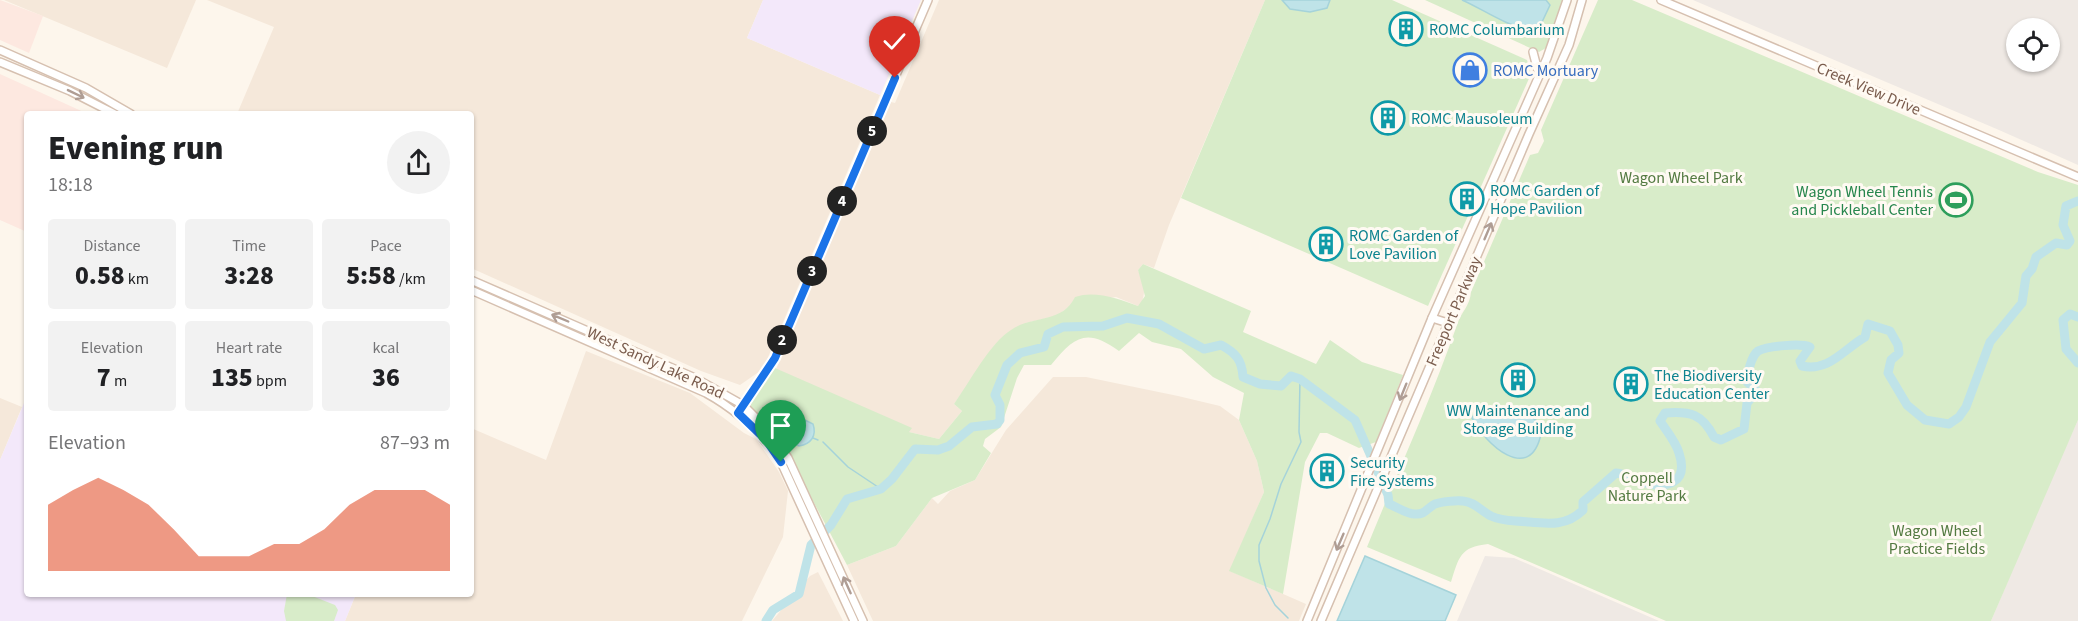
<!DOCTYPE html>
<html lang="en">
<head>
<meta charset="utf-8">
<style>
	:root { --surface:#fff; --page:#f2f2f2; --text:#202124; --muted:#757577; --accent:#e76f51 }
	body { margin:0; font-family:"Source Sans 3",sans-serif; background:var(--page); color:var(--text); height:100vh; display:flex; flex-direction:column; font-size:22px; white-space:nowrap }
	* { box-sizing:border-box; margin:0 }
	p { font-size:20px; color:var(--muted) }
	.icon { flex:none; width:33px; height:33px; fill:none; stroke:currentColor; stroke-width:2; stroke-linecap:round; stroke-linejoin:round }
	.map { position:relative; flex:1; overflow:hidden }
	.details { position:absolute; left:24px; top:111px; width:450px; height:486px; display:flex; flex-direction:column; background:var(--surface); border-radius:6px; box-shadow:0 2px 4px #0004 }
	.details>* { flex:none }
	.controls { position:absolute; left:2006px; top:18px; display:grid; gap:12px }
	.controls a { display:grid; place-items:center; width:54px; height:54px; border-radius:50%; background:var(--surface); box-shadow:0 2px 4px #0004; font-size:30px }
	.pin { position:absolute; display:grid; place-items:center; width:51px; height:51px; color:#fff; margin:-62px -26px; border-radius:50% 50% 50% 0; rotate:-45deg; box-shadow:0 0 6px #0007 }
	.pin .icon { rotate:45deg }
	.km { position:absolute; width:30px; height:30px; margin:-15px; border-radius:50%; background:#222; color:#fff; font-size:16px; line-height:30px; text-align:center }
	.round { display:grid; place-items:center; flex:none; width:63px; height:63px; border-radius:32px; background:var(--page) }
	.head { display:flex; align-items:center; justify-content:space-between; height:102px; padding:0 24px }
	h1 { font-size:33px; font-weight:800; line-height:45px }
	.figures { display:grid; grid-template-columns:repeat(3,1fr); gap:9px; height:102px; padding:6px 24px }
	.figures div { display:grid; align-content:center; border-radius:6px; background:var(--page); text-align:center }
	.figures b { font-size:26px; font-weight:800 }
	.figures small { font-size:16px; font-weight:400 }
	.figures p { font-size:16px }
	.chart { height:168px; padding:12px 24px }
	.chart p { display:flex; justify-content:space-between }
	.chart svg { width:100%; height:108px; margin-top:6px; fill:var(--accent); opacity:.7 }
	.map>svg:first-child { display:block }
	.residential { fill:#f5e8da }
	.commercial { fill:#fde8e0 }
	.industrial { fill:#efe9e4; fill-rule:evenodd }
	.education { fill:#f3e8fa }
	.green { fill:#d8ecc9 }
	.water { fill:#bfe3e8; stroke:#a5d3da; stroke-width:1.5 }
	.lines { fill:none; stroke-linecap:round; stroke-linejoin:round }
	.stream { stroke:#a5d3da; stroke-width:1.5 }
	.river { stroke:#bfe3e8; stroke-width:9 }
	.secondary-casing { stroke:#d6c0b0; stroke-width:10 }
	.secondary { stroke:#fff; stroke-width:7 }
	.oneway { stroke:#af9d94 }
	.route-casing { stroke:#fff; stroke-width:12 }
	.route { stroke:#1a73e8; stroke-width:8 }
	.labels { text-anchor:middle; stroke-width:6; stroke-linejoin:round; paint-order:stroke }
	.culture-label { font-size:16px; fill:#0d838f; stroke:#fffaf3; text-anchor:start }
	.shop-label { font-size:16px; fill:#366cbe; stroke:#fffaf3; text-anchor:start }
	.street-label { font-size:16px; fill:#7a5c4d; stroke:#fffaf3 }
	.park-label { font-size:16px; fill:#537a41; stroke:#fffaf3 }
	.leisure-label { font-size:16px; fill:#27864d; stroke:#fffaf3; text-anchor:end }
</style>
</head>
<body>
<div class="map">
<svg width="2078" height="621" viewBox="0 0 2078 621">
	<rect width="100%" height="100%" fill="#fdf6ec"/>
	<!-- residential -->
	<g class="residential">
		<path d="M4,0H196L167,68Z"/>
		<path d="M207,0H763L747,38L880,95L763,369L740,385L701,371L471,268V114H237L274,27Z"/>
		<path d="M939,0H1265L1169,225L1154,268L1143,264L1138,270L1145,288L1142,303L1138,306L1116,297L1072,304L1057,316L1026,323L1000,340L954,404L962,411L939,439L909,432L774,374L891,102L895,103Z"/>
		<path d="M586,351L690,393L744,433L756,439L779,472L788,491L783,537L742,621H345L356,594H471V428L546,460Z"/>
		<path d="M1053,377H1086L1178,396L1220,406L1239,420L1257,461L1264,492L1230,571L1306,604L1299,621H873L847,565L896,546L932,498L938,504L950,491L975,480L1006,430Z"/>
		<path d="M0,398L22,407L0,460Z"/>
		<path d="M818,572L843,621H772L810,576Z"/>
	</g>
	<!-- commercial -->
	<g class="commercial">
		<path d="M0,0L43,16L29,53L0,40Z"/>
		<path d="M0,74L88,114H27V232L0,220Z"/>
	</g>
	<!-- industrial -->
	<g class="industrial">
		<path d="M1693,0H2078V165L1999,130ZM2016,28H2049V62H2016Z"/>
		<path d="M2078,420V621H1991L2048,486Z"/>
		<path d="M1485,556L1514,558L1659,621H1457Z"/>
	</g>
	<!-- education -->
	<g class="education">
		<path d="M763,0H921L880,95L747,38Z"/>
		<path d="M27,396V594H356L345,621H0V460Z"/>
	</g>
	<!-- green -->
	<g class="green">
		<path d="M1265,0H1392L1527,60L1531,74L1428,306L1181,198Z"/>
		<path d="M1425,0H1563L1546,48L1539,52Z"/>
		<path d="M1598,0H1632L2038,172L2078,185V420L1991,621H1666L1488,544C1460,547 1459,557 1451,582L1367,547C1397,473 1431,400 1457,325C1461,312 1470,306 1471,292L1530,155L1538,153L1544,141L1541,130Z"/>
		<path d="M1143,264L1251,311L1243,332L1316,364L1330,340L1362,362L1403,375L1376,442L1359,448L1327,433H1320L1305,462L1283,594L1229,571L1264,492L1257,461L1239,420L1244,393L1213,377L1181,349L1152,342L1139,333L1119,351C1086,327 1074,337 1051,365H1024L1017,378L1001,427L985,439L983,446L991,453L975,480L932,498L896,546L847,565L778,435L751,408V401L775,368L912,428L909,432L939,439L962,411L954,404C969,383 990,343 1011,330C1032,315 1062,324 1075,297C1095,290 1119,299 1138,306L1145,296L1138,270Z"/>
		<path d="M287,594H307L335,605L338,610L334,621H286L284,611Z"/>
	</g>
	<!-- water -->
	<g class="water">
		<path d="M1282,0H1330L1327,8L1310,12L1290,9Z"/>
		<path d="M1462,0H1546L1550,5L1542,22L1530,29C1507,27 1483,9 1462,0Z"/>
		<path d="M1480,405H1485L1502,418L1524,414L1536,420L1541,434C1530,485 1485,444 1472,418Z"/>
		<path d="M777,406L813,424C817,436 811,444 799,446L791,442Z"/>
		<path d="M1365,556L1456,595L1445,621H1337Z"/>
	</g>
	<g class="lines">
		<!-- stream -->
		<g class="stream">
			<path d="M813,438L818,440"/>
			<path d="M823,442L848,467L881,489"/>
			<path d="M1288,618L1275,605L1266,588L1259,561V545L1270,519L1281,484L1301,442L1299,432L1300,379"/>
		</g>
		<!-- river -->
		<g class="river">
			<path d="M2078,317L2070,314L2063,320L2066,349L2078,363"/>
			<path d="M766,621L773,610L799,594L811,545L831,525L847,499L881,489L892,479L915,449L938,450L949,446L972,427L997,424L1000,420V405L995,395L1007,365L1020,353L1044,347L1048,334L1063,327L1103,326L1127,318L1159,324L1204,349L1221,345C1236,353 1242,360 1243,377L1260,384L1281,386L1291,376L1300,379L1355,420L1388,495L1389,504C1397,507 1407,514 1415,514C1425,515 1427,508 1435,504C1441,502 1456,500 1463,501C1475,502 1481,511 1491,516C1504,522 1514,520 1528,522C1549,524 1567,526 1583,510V502L1616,473C1627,474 1632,479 1642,482C1667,490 1689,483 1679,453C1676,442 1666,430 1660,421L1665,413C1691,411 1702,414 1714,437L1721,440L1744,429L1747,403L1757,391L1747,382C1747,375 1751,356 1758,351C1768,346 1801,343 1810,347L1800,361L1802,366C1829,372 1844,349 1865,337L1868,324L1890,331L1898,345L1899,353L1891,360L1888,373L1907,405L1925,420L1949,424L1959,417L1966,407L1990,342L2022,303L2026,276L2032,269L2036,257L2056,243L2067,245L2070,241L2063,225L2066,206L2078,201"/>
		</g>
		<!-- secondary casing -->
		<g class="secondary-casing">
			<g id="secondary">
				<path d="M1661,0L2078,177"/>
				<path d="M0,50L86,88L131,114"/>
				<path d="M1533,52L1539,75"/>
				<path d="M0,62L70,91L115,114"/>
				<path d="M471,280L695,378L743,405L767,429L788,458L863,621"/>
				<path d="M471,290L706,393C737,410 761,432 781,462L854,621"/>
				<path d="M1432,318L1448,323"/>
				<path d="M741,408L775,358L928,0"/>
				<path d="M1307,621L1432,318L1547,58L1567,0"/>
				<path d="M1321,621L1529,134L1569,45L1582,0"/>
			</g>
		</g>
		<!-- secondary -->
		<use href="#secondary" class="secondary"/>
	</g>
	<!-- one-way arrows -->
	<defs><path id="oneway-shaft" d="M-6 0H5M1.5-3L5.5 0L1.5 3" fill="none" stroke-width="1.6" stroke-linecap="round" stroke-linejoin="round" transform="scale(1.5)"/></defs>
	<g class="oneway">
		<use href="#oneway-shaft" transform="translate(76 94) rotate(26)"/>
		<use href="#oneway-shaft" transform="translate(1488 231) rotate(-67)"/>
		<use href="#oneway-shaft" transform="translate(560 318) rotate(-157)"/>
		<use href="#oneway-shaft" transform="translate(1403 392) rotate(112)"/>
		<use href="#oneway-shaft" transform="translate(1340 542) rotate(113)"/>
		<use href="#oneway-shaft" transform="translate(847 585) rotate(-114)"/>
	</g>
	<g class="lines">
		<!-- route casing -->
		<g class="route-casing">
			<path id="route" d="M781,462L766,440L738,413L775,358L895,78"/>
		</g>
		<!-- route -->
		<use href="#route" class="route"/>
	</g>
	<!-- icons -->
	<defs>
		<g id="building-ring" transform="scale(1.725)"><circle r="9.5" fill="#fffaf3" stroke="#0f9aa8" stroke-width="1.5"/><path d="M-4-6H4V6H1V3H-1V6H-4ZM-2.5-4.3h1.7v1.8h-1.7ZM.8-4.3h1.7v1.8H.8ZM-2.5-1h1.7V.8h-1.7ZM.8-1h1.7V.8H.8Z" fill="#0f9aa8"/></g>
		<g id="shop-ring" transform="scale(1.725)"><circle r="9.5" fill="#fffaf3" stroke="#3f7fe0" stroke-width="1.5"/><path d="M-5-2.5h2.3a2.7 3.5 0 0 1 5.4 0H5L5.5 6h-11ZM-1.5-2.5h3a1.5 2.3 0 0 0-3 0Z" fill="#3f7fe0"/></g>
		<g id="stadium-ring" transform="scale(1.725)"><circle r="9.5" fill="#fffaf3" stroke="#2e9e5b" stroke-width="1.5"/><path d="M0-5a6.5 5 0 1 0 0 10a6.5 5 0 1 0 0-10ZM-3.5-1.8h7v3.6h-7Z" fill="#2e9e5b"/></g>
	</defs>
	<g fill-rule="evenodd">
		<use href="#building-ring" x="1406" y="29"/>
		<use href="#shop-ring" x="1470" y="70"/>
		<use href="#building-ring" x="1388" y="118"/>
		<use href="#building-ring" x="1467" y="199"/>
		<use href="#stadium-ring" x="1956" y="200"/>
		<use href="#building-ring" x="1326" y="244"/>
		<use href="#building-ring" x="1518" y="380"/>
		<use href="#building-ring" x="1631" y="384"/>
		<use href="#building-ring" x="1327" y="471"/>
	</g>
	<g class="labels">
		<!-- culture labels -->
		<g class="culture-label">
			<text x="1429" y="35">ROMC Columbarium</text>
			<text x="1411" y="124">ROMC Mausoleum</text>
			<text x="1490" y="196">ROMC Garden of<tspan x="1490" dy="18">Hope Pavilion</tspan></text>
			<text x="1349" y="241">ROMC Garden of<tspan x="1349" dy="18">Love Pavilion</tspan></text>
			<text x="1654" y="381">The Biodiversity<tspan x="1654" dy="18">Education Center</tspan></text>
			<text x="1518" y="416" text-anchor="middle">WW Maintenance and<tspan x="1518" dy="18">Storage Building</tspan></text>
			<text x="1350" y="468">Security<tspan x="1350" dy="18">Fire Systems</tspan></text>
		</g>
		<!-- shop labels -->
		<g class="shop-label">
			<text x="1493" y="76">ROMC Mortuary</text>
		</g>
		<!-- street labels -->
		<g class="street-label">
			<text transform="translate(1869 88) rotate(23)" y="6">Creek View Drive</text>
			<text transform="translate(1453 311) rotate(-67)" y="6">Freeport Parkway</text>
			<text transform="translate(656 362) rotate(25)" y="6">West Sandy Lake Road</text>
		</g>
		<!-- park labels -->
		<g class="park-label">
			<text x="1681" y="183">Wagon Wheel Park</text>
			<text x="1647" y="483">Coppell<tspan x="1647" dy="18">Nature Park</tspan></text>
			<text x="1937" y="536">Wagon Wheel<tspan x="1937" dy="18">Practice Fields</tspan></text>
		</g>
		<!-- leisure labels -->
		<g class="leisure-label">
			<text x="1933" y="197">Wagon Wheel Tennis<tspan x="1933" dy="18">and Pickleball Center</tspan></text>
		</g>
	</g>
</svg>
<div class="controls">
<a><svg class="icon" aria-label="locate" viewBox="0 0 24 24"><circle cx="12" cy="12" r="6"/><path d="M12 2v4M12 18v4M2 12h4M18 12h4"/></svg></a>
</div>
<div class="pin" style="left:781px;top:462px;background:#1e9e55"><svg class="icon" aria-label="arrive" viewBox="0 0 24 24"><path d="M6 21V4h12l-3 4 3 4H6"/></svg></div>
<div class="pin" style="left:895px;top:78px;background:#d93025"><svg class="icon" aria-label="check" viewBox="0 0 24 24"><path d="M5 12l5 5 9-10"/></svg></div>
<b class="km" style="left:782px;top:340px">2</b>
<b class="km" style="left:812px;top:271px">3</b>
<b class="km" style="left:842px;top:201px">4</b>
<b class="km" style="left:872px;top:131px">5</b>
<section class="details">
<div class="head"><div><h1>Evening run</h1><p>18:18</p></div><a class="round"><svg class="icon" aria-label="share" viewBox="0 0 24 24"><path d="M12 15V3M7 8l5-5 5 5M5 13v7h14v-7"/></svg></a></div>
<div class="figures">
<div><p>Distance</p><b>0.58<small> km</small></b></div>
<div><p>Time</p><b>3:28</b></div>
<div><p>Pace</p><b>5:58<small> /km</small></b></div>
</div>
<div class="figures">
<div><p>Elevation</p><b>7<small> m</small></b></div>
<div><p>Heart rate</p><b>135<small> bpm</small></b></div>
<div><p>kcal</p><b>36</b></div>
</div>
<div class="chart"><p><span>Elevation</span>87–93 m</p>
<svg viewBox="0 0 160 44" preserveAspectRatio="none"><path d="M0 44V17L10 11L20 6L30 11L40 17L50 27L60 38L70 38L80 38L90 33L100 33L110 27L120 17L130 11L140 11L150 11L160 17V44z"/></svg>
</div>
</section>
</div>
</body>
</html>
